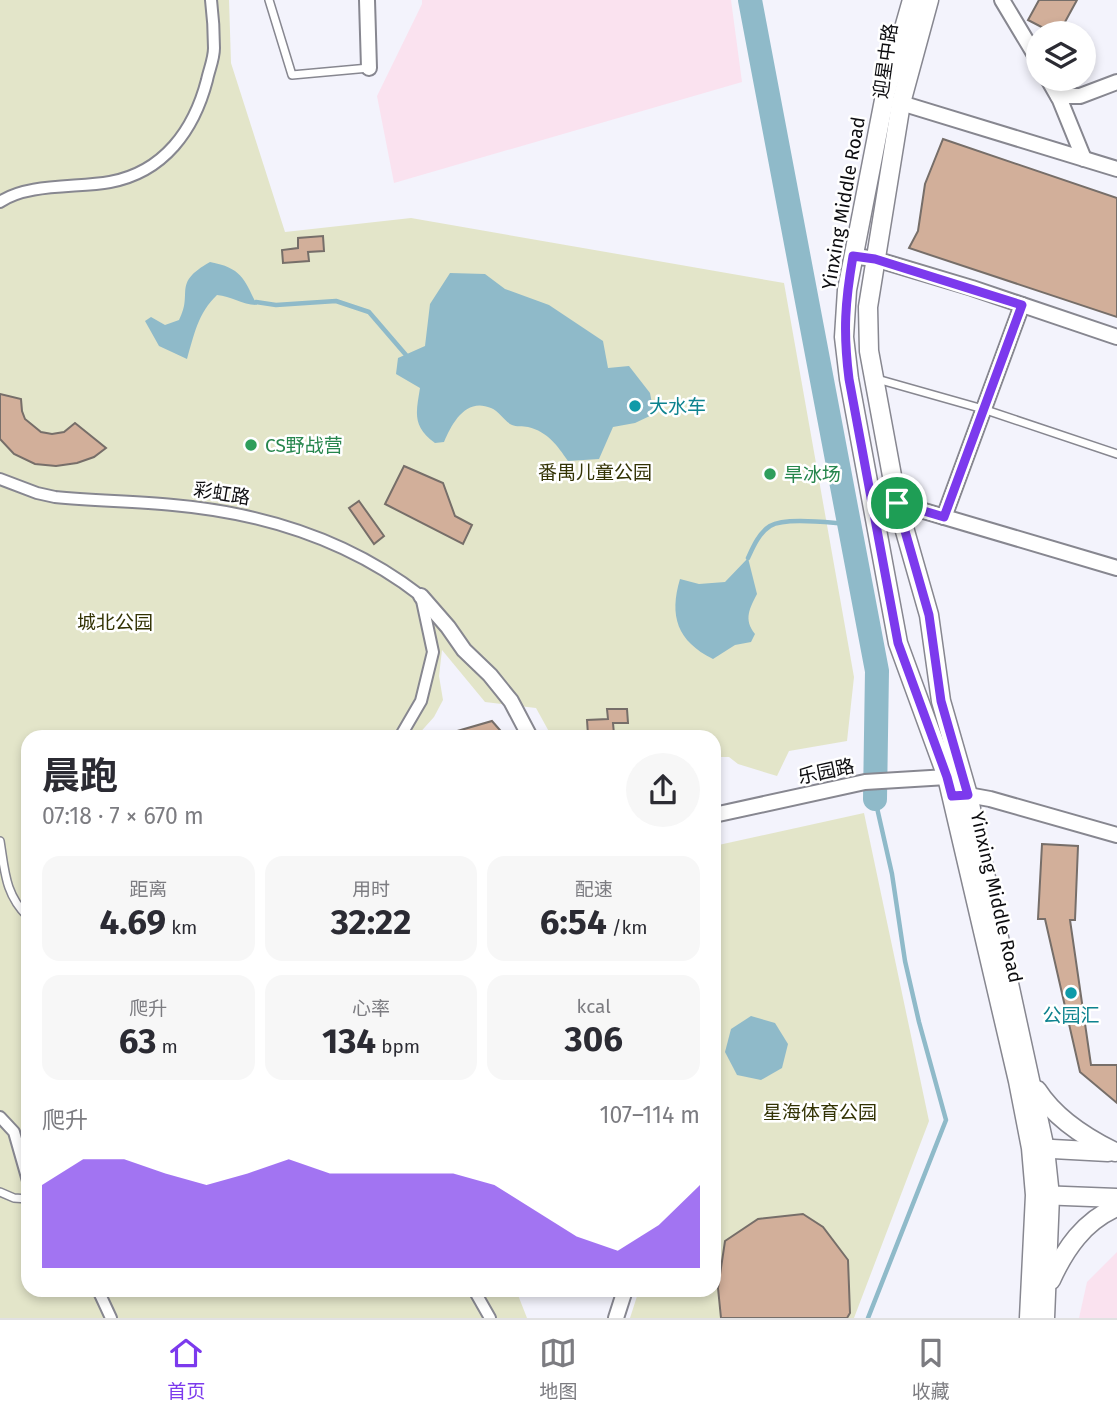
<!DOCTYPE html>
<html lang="zh">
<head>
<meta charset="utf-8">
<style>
	:root { --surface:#fff; --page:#f7f7f7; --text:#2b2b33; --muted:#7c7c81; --line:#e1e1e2; --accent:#7c3aed }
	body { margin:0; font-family:"Fira Sans","Noto Sans SC",sans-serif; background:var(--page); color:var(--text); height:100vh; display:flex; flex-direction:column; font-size:26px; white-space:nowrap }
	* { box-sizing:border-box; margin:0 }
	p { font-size:23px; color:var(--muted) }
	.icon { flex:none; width:38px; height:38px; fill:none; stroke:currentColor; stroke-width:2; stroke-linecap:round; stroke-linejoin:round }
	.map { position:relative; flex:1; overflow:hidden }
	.sheet { position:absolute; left:21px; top:730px; width:700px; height:567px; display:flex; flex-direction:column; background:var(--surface); border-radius:21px; box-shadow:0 4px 10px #0003 }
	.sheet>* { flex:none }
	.controls { position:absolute; left:1026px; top:21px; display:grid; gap:14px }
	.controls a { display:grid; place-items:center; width:70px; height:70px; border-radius:50%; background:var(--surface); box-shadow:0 4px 10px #0003; font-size:35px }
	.pin { position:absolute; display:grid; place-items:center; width:60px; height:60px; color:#fff; margin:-30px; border:4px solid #fff; border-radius:50%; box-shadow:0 2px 7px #0007 }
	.round { display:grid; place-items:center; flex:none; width:74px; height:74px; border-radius:37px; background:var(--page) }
	.summary { display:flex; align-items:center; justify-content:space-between; height:119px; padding:0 21px }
	h1 { font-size:38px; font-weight:700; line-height:52px }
	.metrics { display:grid; grid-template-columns:repeat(3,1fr); gap:10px; height:119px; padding:7px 21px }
	.metrics div { display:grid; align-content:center; border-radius:18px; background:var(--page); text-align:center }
	.metrics b { font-size:35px; font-weight:700 }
	.metrics small { font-size:19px; font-weight:400 }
	.metrics p { font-size:19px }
	.chart { height:196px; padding:14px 21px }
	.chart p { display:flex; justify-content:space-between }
	.chart svg { width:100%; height:126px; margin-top:7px; fill:var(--accent); opacity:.7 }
	.tabs { display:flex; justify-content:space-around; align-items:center; height:98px; border-top:2px solid var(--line); background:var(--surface); font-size:19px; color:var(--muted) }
	.tabs a { display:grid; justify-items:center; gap:4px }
	.tabs .on { color:var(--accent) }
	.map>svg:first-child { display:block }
	.industrial { fill:#fae2ef }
	.green { fill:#e3e5c9 }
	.water { fill:#8fbac9 }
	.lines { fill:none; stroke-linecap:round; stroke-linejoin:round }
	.stream { stroke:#8fbac9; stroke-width:4.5 }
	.river { stroke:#8fbac9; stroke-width:24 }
	.building { fill:#d2af9a; stroke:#766e69; stroke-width:2 }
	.service-casing { stroke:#878790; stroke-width:10 }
	.pedestrian-casing { stroke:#878790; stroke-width:14 }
	.minor-casing { stroke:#878790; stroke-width:18 }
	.tertiary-casing { stroke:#878790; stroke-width:21 }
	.service { stroke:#fff; stroke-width:7 }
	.pedestrian { stroke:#fff; stroke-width:10 }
	.minor { stroke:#fff; stroke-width:14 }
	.tertiary { stroke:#fff; stroke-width:18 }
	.route-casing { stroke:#fff; stroke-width:14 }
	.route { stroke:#7c3aed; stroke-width:9 }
	.culture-dot { fill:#0f9aa8; stroke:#fff; stroke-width:2.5 }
	.leisure-dot { fill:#2e9e5b; stroke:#fff; stroke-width:2.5 }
	.labels { text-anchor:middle; stroke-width:5; stroke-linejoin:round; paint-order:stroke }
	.street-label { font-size:19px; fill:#0d0d10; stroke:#fff }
	.culture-label { font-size:19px; fill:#0d838f; stroke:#fff; text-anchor:start }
	.leisure-label { font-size:19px; fill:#27864d; stroke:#fff; text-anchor:start }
	.park-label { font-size:19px; fill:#333304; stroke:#fff }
</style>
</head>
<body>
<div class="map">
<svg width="1117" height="1318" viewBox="0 0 1117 1318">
	<rect width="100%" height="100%" fill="#f3f3fc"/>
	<!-- industrial -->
	<g class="industrial">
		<path d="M422,0H731L742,82L394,183L377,96L422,4Z"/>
		<path d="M1117,1252V1318H1079L1087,1282Z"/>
	</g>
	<!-- green -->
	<g class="green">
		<path d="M0,0H229L231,63L285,232L411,218L784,283L854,677L847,741L789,751L777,776L738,764L729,757H714V737H552L536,708L485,702L442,650L439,676L443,700L434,717L416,737H28V1290H516L527,1318H0Z"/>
		<path d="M864,813L929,1121L854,1318H630L639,1290H714V846Z"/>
	</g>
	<!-- water -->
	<g class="water">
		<path d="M210,262C242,268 244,279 257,305C243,305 231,296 217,295C198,313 194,335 187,359L159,346L145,321L151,317L165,325L179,320C194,292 171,284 210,262Z"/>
		<path d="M450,273L485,274L505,289L549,305L603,341L608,368L629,366L650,393L654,414L635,423L613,427L599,459L568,461C557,445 548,432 528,427C523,426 516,427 512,425C504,421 499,411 491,408C466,397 452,423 444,442L435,443C412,426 416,413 420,388L396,374L398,358L425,346L430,304Z"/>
		<path d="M748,558L757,594C750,608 743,619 755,634L751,642L735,645L713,659C677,641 669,616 680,579L699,584L725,582Z"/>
		<path d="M751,1016L775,1023L788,1044L782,1068L761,1080L737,1075L725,1052L731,1029Z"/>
	</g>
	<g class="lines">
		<!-- stream -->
		<g class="stream">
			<path d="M256,302L276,305L336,301L369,312L406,355"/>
			<path d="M748,558C753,547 759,533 770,526C786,517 830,523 849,524"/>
			<path d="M868,1318L946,1120L919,1022L905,961L892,874L875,799"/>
		</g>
		<!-- river -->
		<path class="river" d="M750,0L877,671L875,799"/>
	</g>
	<!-- building -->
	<g class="building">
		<path d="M1039,0H1077L1059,33H1053L1028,20Z"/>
		<path d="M943,139L1117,198V317L909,248L918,231L925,184Z"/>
		<path d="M323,236L324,251L308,252L309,261L283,263L282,250L298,248V238Z"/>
		<path d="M0,394L21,399L22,411L25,419L41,432L52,434L64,432L75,423L106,448L94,457L77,463L56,466L35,464L14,454L0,439Z"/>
		<path d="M404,466L443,483L455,516L472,525L463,544L385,504Z"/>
		<path d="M359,501L384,536L374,544L349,508Z"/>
		<path d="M607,709H627L628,723H613L614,734L588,735L587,720L608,719Z"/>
		<path d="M492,721L506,737H448L447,734Z"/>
		<path d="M1042,844L1078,846L1075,920H1070L1091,1065H1117V1103L1080,1072L1045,919H1038Z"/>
		<path d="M803,1214L823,1227L848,1260L850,1313L847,1318H721L718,1288L725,1241L758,1219Z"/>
	</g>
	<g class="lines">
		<!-- service casing -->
		<g class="service-casing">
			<g id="service">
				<path d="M269,0L292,75L369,68"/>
				<path d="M877,379L983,409L1117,454"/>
				<path d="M0,841C5,872 5,894 28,917"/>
				<path d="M0,1192L14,1198L28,1199"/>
			</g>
		</g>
		<!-- pedestrian casing -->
		<g class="pedestrian-casing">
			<g id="pedestrian">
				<path d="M0,202C27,183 77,188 110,182C164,172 194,130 207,80C209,70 214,59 214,48C214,32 213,16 211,0"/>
				<path d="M0,479L37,493L55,497C94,501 134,501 173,505C263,513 349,540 421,596L433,652L421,701L400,737"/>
				<path d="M0,1117L14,1132L28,1181"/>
				<path d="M98,1290L111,1318"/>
				<path d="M474,1290L490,1318"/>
			</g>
		</g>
		<!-- minor casing -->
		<g class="minor-casing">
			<g id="minor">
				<path d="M367,0L369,68"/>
				<path d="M1002,0L1038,60"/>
				<path d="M1048,79L1060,100L1084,159"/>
				<path d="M1058,96H1080L1117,82"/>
				<path d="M901,103L1117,169"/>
				<path d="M853,256L875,259L972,288L1117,337"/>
				<path d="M897,503L1117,568"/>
				<path d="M944,517L1022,305"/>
				<path d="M421,596L448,627L464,650L490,675L511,701L530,737"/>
				<path d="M959,796L968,795L990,799L1117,835"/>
				<path d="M714,815L865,782L947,777"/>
				<path d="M616,1318L625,1290"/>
			</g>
		</g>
		<!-- tertiary casing -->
		<g class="tertiary-casing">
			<g id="tertiary">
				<path d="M912,0L885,95L847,290L844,337L849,379L898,643L947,777L1018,1081L1031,1148L1035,1195L1029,1318"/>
				<path d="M929,0L901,103L868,307L869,351L897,503L929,615L941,701L968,795L1045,1149L1050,1196L1045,1318"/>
				<path d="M1037,1090C1055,1118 1084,1137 1115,1152"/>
				<path d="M1034,1148L1108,1152"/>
				<path d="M1039,1195L1117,1198"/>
				<path d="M1051,1280C1065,1249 1084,1221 1117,1207"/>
			</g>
		</g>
		<!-- service -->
		<use href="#service" class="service"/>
		<!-- pedestrian -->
		<use href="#pedestrian" class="pedestrian"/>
		<!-- minor -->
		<use href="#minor" class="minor"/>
		<!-- tertiary -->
		<use href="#tertiary" class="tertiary"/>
	</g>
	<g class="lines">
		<!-- route casing -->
		<g class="route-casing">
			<path id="route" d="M853,256L875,259L1022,305L944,517L897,503L929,615L941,701L968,795L952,796L947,777L898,643L849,379C843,332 845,302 853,256Z"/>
		</g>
		<!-- route -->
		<use href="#route" class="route"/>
	</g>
	<!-- markers -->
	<g class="culture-dot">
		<circle cx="635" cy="406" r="7"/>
		<circle cx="1071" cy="993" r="7"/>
	</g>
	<g class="leisure-dot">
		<circle cx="251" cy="445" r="7"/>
		<circle cx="770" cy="474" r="7"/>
	</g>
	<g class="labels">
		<!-- street labels -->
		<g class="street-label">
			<text transform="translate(885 61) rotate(-82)" y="7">迎星中路</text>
			<text transform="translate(843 203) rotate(-80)" y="7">Yinxing Middle Road</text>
			<text transform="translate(222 493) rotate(9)" y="7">彩虹路</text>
			<text transform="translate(826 771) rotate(-12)" y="7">乐园路</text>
			<text transform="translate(997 897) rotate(77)" y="7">Yinxing Middle Road</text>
		</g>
		<!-- culture labels -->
		<g class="culture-label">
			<text x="649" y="413">大水车</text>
			<text x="1071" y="1022" text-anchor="middle">公园汇</text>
		</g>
		<!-- leisure labels -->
		<g class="leisure-label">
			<text x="265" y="452">CS野战营</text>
			<text x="784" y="481">旱冰场</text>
		</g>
		<!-- park labels -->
		<g class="park-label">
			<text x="595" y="479">番禺儿童公园</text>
			<text x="115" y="629">城北公园</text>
			<text x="820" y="1119">星海体育公园</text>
		</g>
	</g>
</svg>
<div class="controls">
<a><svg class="icon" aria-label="layers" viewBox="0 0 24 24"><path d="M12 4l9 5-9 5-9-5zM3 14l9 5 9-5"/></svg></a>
</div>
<div class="pin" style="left:897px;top:503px;background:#1e9e55"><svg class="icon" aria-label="arrive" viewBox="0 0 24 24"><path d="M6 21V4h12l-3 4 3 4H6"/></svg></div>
<section class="sheet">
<div class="summary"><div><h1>晨跑</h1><p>07:18 · 7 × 670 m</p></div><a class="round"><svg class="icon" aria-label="share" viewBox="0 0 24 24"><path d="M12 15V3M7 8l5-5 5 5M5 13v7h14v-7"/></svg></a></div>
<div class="metrics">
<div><p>距离</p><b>4.69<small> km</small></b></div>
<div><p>用时</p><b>32:22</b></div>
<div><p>配速</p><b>6:54<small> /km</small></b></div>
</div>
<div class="metrics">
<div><p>爬升</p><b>63<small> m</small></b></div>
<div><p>心率</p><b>134<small> bpm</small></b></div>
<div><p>kcal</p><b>306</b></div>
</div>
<div class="chart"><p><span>爬升</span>107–114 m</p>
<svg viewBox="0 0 160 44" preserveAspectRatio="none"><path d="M0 44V15L10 6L20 6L30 11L40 15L50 11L60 6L70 11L80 11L90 11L100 11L110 15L120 24L130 33L140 38L150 29L160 15V44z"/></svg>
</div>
</section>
</div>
<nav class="tabs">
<a class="on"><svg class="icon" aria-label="home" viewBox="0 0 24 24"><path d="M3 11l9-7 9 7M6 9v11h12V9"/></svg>首页</a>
<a><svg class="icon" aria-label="map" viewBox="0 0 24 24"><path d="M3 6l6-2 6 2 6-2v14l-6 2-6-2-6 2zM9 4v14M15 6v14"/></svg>地图</a>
<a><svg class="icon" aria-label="saved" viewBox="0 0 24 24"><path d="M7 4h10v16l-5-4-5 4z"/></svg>收藏</a>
</nav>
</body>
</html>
